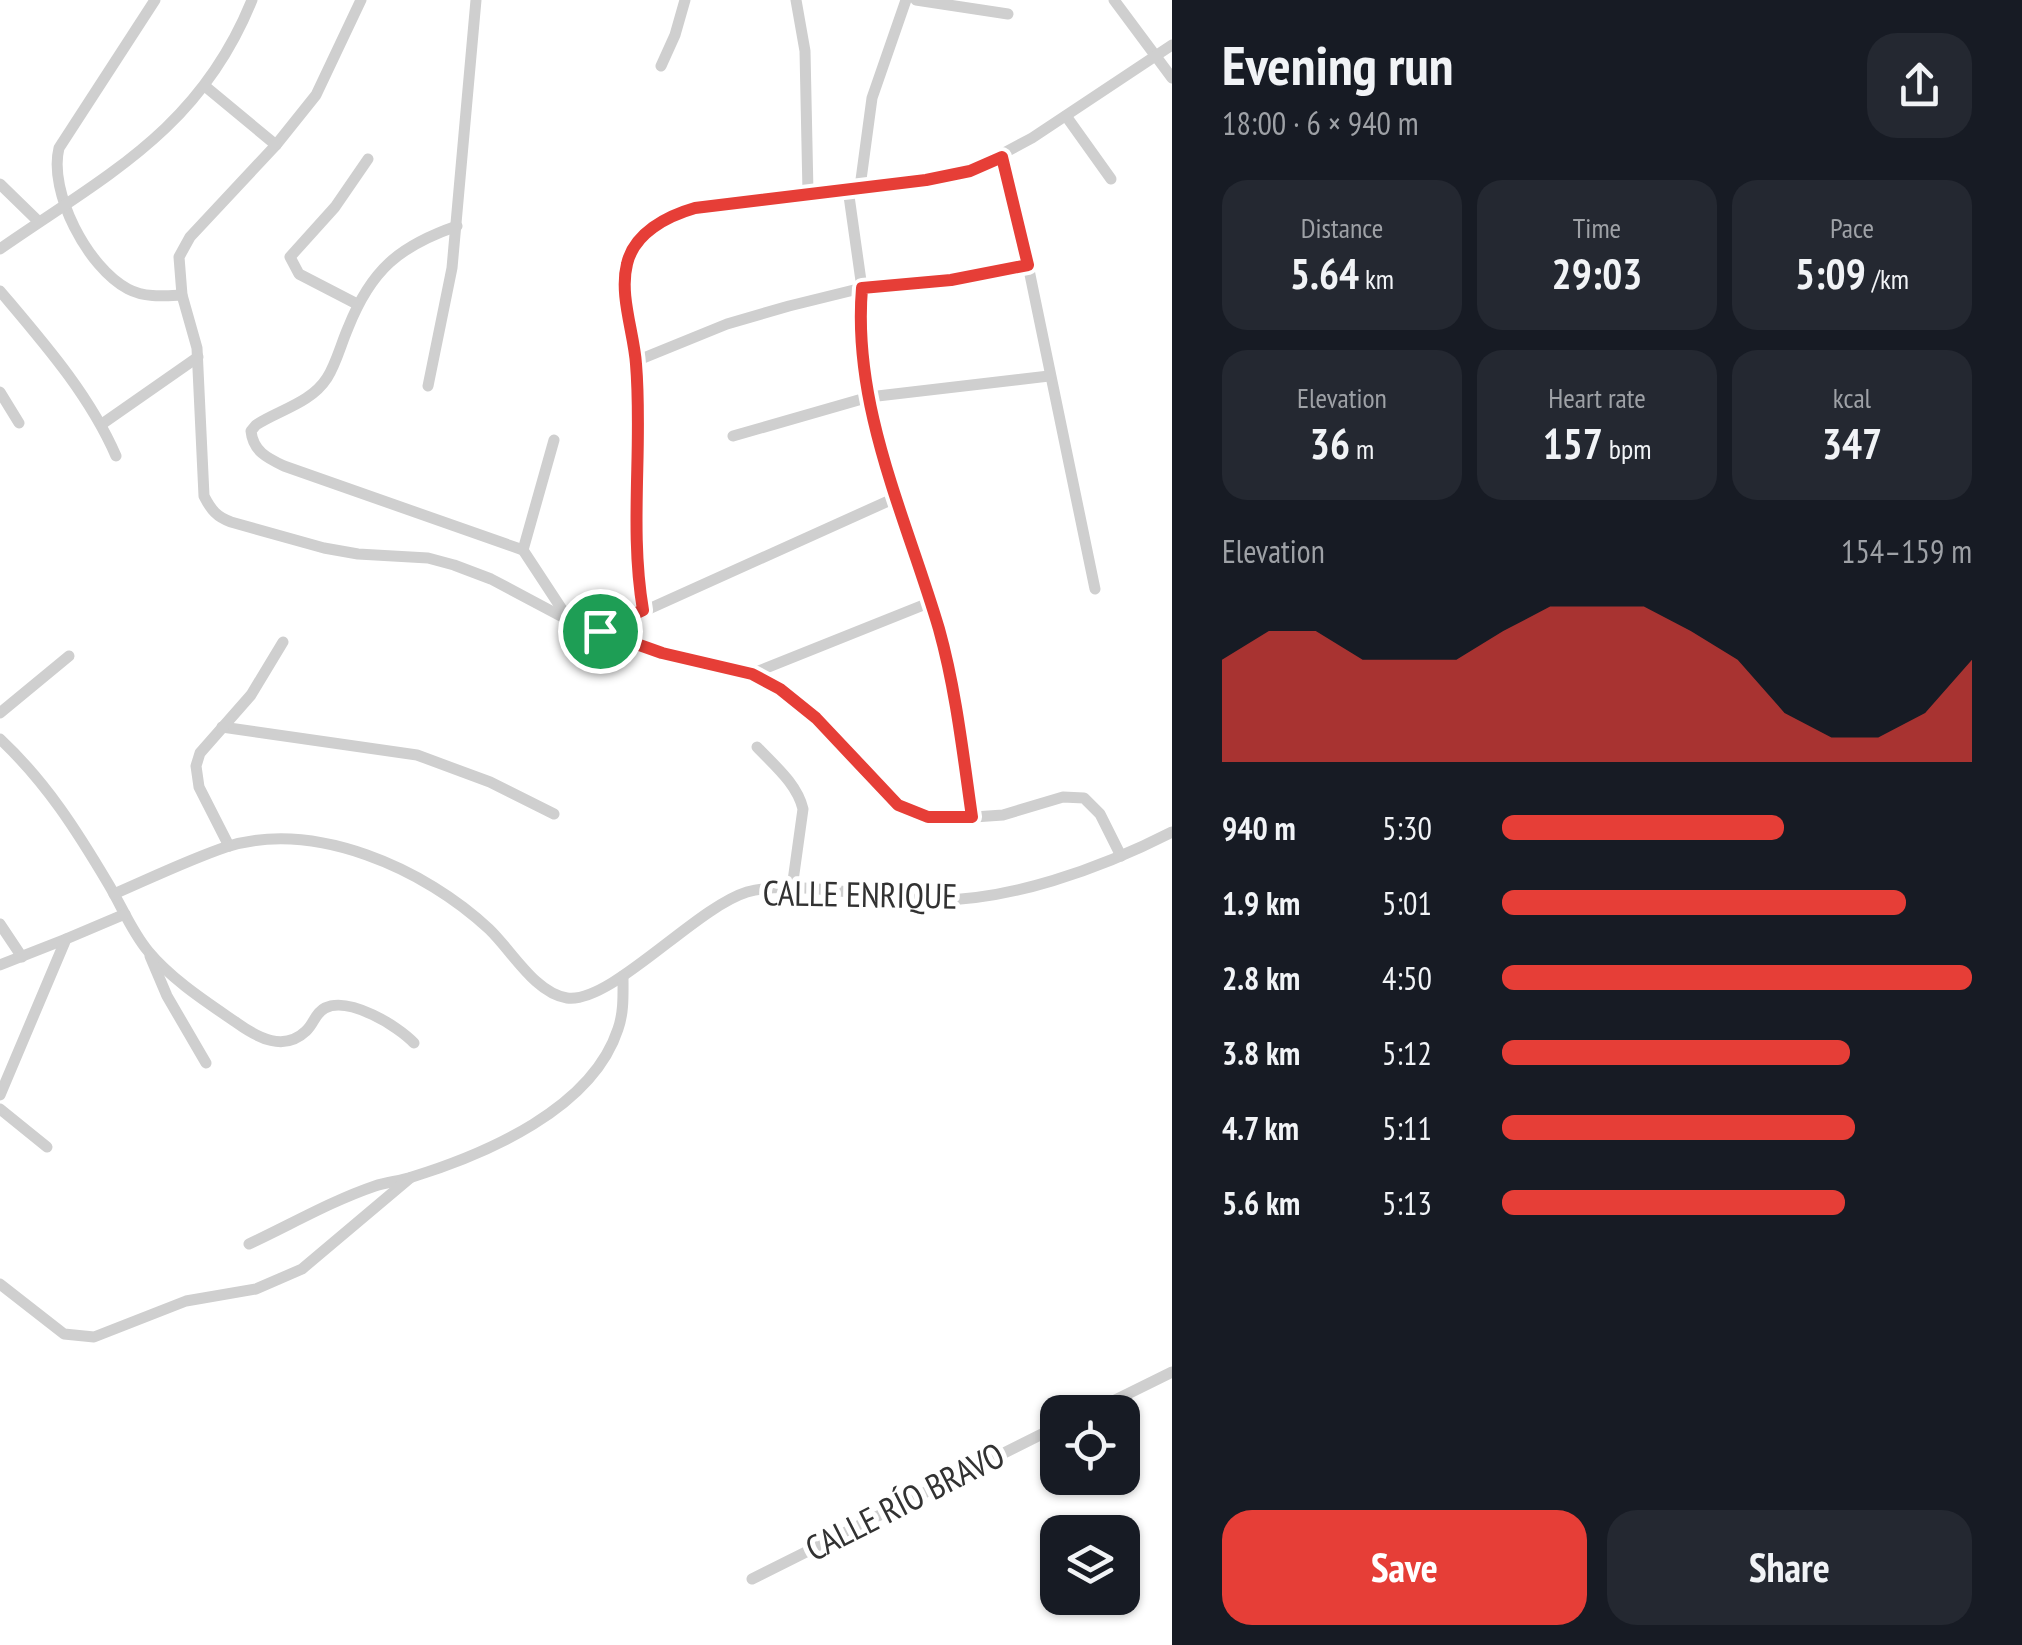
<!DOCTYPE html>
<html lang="en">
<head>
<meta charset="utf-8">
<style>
	:root { --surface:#171b24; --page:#242831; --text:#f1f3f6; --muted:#9ea1a6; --accent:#e63e37 }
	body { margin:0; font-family:"PT Sans Narrow",sans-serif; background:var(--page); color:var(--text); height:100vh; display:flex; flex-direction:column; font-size:38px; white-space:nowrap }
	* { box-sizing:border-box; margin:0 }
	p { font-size:32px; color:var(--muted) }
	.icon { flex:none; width:55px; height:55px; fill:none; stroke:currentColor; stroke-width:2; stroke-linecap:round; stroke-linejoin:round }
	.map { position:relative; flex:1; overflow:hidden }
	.details { display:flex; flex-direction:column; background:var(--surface); width:850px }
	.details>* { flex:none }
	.buttons { position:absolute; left:1040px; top:1395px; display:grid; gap:20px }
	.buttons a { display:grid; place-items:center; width:100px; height:100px; border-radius:20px; background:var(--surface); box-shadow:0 2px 8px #0004; font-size:50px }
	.pin { position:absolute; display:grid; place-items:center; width:85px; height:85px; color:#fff; margin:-42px; border:5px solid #fff; border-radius:50%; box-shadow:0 2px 10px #0007 }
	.round { display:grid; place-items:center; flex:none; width:105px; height:105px; border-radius:30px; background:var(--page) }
	.overview { display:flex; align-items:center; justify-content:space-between; height:170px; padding:0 50px }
	h1 { font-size:55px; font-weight:800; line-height:75px }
	.metrics { display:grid; grid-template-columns:repeat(3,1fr); gap:15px; height:170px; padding:10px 50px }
	.metrics div { display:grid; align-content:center; border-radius:25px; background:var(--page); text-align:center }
	.metrics b { font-size:42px; font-weight:800 }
	.metrics small { font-size:28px; font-weight:400 }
	.metrics p { font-size:28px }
	.chart { height:280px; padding:20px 50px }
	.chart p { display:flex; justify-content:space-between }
	.chart svg { width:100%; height:180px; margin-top:10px; fill:var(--accent); opacity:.7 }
	.cta { display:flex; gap:20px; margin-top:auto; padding:20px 50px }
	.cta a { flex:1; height:115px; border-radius:30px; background:var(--accent); color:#fff; font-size:40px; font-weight:800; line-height:115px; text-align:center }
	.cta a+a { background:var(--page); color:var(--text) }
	ul { padding:0 50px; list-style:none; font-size:32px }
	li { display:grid; grid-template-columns:160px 120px 1fr; align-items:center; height:75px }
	li i { height:25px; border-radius:12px; background:var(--accent) }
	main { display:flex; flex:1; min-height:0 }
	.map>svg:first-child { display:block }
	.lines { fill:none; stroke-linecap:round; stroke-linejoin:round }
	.street { stroke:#cfcfcf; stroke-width:11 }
	.route-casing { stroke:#fff; stroke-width:20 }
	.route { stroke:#e63e37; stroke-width:12 }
	.labels { text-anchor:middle; stroke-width:10; stroke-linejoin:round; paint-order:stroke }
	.street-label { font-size:35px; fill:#323232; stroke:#fff }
</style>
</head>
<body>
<main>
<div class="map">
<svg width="1172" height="1645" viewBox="0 0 1172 1645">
	<rect width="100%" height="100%" fill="#fff"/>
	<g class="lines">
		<!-- street -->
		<g class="street">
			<path d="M155,0L59,148C48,192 88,268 128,289C145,298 164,296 182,295"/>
			<path d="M361,0L316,95L276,145L190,237L179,257L182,295L197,348L204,496C211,510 217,517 231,522L324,548L358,554L428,558L454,565L491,579L570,621L662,653L751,674L801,704L879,787L898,805L913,812L945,819L1003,815L1063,797L1084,798L1100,814L1121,856"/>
			<path d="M796,0L805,51L808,193"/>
			<path d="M916,0L1008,14"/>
			<path d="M1114,0L1172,78"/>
			<path d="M661,66L675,35L685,0"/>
			<path d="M206,87L276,145"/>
			<path d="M1066,116L1111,179"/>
			<path d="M1002,157L1028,265L1095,589"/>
			<path d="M0,184L39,222"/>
			<path d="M860,187L872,98L906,0"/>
			<path d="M848,189L862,288L859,318L862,368L895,498L940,632L963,751L972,817"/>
			<path d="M457,226C399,246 371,270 348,328C341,344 336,364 327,378C311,403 279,410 256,425L251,431C253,451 267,458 284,466L523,550L567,617"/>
			<path d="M0,249C108,174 200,129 252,0"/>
			<path d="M0,291C43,342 89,394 116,456"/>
			<path d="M357,304L299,274L290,257L335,207L368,159"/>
			<path d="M636,361L727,324L789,306L862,288L951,280L1028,265"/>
			<path d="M428,386L452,268L476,0"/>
			<path d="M0,392L19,423"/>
			<path d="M102,424L198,357"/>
			<path d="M733,436L869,397L1049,376"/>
			<path d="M523,550L554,440"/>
			<path d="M643,610L637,564L636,361L625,276C630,238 661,217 695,208L891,185L970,171L1032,138L1172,45"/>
			<path d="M600,631L895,498"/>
			<path d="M751,674L931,602"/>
			<path d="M0,713L69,656"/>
			<path d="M222,727L417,755L490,782L554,814"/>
			<path d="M0,739C46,782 77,831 109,885C122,907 132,932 148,951C172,980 208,1003 237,1023C258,1038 284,1052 306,1031C314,1024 315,1013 325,1008C349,996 398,1026 414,1043"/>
			<path d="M757,747C775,766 797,784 803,809L792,888"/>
			<path d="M229,846L199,787L196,766L200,753L251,695L283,642"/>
			<path d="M114,894C151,878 188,860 226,847C315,819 425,869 489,929C512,951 535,993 567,998C611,1004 695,908 747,892C791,879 877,898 927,900C1006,903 1102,868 1172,832"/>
			<path d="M0,924L22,957"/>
			<path d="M150,956L167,996L206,1063"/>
			<path d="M0,965L66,939"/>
			<path d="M0,1095L66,939L125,914"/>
			<path d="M0,1109L47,1147"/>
			<path d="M249,1244C290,1225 331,1201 375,1186C387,1182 400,1181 412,1177C486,1154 592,1109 618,1029C624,1012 623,994 623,976"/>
			<path d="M0,1284L64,1334L94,1337L186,1301L256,1289L302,1269L410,1178"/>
			<path d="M1091,1412L1172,1372"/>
			<path d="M752,1579L1058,1426"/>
		</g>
	</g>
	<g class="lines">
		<!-- route casing -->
		<g class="route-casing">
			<path id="route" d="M1002,157L1028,265L951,280L862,288C852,407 906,517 939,629C956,690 963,754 972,817H928L898,805L816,718L780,689L752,674L662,653L600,631L643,610C629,528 643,446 636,364C634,333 619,295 627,264C634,233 667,216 695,208L926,180L970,171Z"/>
		</g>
		<!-- route -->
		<use href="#route" class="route"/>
	</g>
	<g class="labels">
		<!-- street labels -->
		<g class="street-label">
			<text transform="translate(860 895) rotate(1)" y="12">CALLE ENRIQUE</text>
			<text transform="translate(905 1502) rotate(-27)" y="12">CALLE RÍO BRAVO</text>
		</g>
	</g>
</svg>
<div class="buttons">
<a><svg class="icon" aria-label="locate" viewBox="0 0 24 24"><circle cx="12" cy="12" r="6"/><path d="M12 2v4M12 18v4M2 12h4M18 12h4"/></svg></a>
<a><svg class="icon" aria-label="layers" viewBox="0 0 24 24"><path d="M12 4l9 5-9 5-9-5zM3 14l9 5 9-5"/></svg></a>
</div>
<div class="pin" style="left:600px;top:631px;background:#1e9e55"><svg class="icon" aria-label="arrive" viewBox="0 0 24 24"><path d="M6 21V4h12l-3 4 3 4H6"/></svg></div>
</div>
<section class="details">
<div class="overview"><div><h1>Evening run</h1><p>18:00 · 6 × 940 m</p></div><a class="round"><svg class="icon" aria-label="share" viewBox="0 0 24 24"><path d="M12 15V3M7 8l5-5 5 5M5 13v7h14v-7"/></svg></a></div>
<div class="metrics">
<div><p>Distance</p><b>5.64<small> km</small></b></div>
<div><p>Time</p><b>29:03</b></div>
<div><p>Pace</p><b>5:09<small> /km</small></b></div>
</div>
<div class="metrics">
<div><p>Elevation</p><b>36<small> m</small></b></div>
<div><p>Heart rate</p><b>157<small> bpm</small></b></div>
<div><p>kcal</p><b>347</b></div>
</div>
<div class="chart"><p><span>Elevation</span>154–159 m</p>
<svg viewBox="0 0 160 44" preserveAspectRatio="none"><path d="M0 44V19L10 12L20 12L30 19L40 19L50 19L60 12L70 6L80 6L90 6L100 12L110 19L120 32L130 38L140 38L150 32L160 19V44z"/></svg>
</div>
<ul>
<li><b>940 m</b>5:30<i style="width:60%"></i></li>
<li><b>1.9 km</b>5:01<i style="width:86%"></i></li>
<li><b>2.8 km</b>4:50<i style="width:100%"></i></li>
<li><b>3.8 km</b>5:12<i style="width:74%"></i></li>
<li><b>4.7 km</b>5:11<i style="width:75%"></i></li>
<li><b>5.6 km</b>5:13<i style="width:73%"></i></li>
</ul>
<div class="cta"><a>Save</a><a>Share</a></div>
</section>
</main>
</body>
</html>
